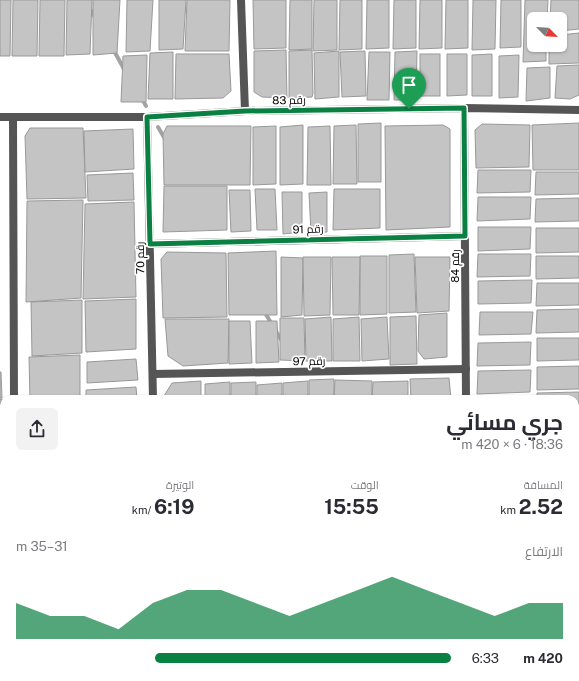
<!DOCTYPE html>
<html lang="ar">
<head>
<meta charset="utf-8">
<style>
	:root { --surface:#fff; --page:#f2f2f3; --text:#2b2b33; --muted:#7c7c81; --accent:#0b8043 }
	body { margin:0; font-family:"Public Sans",Cairo,sans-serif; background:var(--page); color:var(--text); direction:rtl; height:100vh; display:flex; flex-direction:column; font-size:15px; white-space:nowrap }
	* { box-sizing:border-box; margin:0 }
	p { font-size:13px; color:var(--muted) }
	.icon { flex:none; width:22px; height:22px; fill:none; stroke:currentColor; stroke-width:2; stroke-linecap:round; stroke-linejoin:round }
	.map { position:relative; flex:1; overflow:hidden; direction:ltr }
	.drawer { position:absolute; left:0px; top:395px; width:579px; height:286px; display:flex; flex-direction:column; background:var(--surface); border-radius:12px 12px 0 0; box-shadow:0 1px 3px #0004; direction:rtl }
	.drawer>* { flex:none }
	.needle { width:26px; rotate:114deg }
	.controls { position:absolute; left:527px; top:12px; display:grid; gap:8px }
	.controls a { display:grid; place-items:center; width:40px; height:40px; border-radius:6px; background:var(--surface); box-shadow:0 1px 3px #0004; font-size:20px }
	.pin { position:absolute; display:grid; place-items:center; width:34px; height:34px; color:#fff; margin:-41px -17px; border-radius:50% 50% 50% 0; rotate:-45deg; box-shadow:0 0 4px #0007 }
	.pin .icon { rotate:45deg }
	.round { display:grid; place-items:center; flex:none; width:42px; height:42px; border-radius:6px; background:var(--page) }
	.headline { display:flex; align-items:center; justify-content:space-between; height:68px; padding:0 16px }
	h1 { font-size:22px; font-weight:700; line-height:30px }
	.stats { display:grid; grid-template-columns:repeat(3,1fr); gap:6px; height:68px; padding:4px 16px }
	.stats div { display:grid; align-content:center }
	.stats b { font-size:20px; font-weight:700 }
	.stats small { font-size:11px; font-weight:400 }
	.stats p { font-size:11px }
	.chart { height:112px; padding:8px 16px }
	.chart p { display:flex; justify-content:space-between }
	.chart svg { width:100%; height:72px; margin-top:4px; fill:var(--accent); opacity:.7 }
	ul { padding:0 16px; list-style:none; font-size:13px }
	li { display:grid; grid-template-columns:64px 48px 1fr; align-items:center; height:30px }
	li i { height:10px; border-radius:5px; background:var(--accent) }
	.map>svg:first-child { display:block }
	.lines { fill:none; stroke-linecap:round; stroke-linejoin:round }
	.stream { stroke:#a3a3a3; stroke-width:4 }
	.building { fill:#c4c4c4; stroke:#999 }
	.minor { stroke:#555; stroke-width:8 }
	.route-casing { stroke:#fff; stroke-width:8 }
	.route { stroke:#0b8043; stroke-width:5 }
	.labels { text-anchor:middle; stroke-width:3.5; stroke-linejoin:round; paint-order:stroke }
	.street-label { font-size:11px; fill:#000; stroke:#fff }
</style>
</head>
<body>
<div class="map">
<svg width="579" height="681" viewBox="0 0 579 681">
	<rect width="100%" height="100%" fill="#fff"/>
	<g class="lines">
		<!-- stream -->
		<g class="stream">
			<path d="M85,0L96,19"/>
			<path d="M113,49L124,69"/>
			<path d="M141,97L146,106"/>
			<path d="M158,127L165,139"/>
			<path d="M264,311L283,343"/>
		</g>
	</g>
	<!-- building -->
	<g class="building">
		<path d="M0,0H11L10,56H0Z"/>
		<path d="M13,0H38L37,56H12Z"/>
		<path d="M40,0H65L64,56H39Z"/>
		<path d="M67,0H92L90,54L66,55Z"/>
		<path d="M93,0H120L117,53L93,55Z"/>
		<path d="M127,0H153L150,51L126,52Z"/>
		<path d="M159,0H186L183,49L159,50Z"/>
		<path d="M187,0H230L229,51H185Z"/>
		<path d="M253,0H286V48L254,49Z"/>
		<path d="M290,0H312V49L289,50Z"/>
		<path d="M314,0H337V50L313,51Z"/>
		<path d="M340,0H362V49L339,50Z"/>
		<path d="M367,0H389V48L366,49Z"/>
		<path d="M394,0H416V48L393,49Z"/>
		<path d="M420,0H442V48L419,49Z"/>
		<path d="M446,0H468V48L445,49Z"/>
		<path d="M473,0H496L495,49L472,50Z"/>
		<path d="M501,0H521V47L500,48Z"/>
		<path d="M525,0H548L547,19H534V45H546V61L523,62Z"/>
		<path d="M551,0H579V29L560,31V19H550Z"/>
		<path d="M579,33V63L549,64V45H560V35Z"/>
		<path d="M286,50L287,98L262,97L254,92V51Z"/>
		<path d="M312,50L313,94L312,97L289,98V51Z"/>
		<path d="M339,51V97L315,99L314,53Z"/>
		<path d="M365,51L366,96L342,97L340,52Z"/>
		<path d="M417,51L416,100H394L395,52Z"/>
		<path d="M173,52V99H148L150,53Z"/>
		<path d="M369,52H390L389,100H367Z"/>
		<path d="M176,54H229L231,91L223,98L175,99Z"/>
		<rect x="420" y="54" width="20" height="42"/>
		<path d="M447,54H467V95L447,96Z"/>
		<path d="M492,54V96H472V55Z"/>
		<path d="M147,55L146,102H121L123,56Z"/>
		<path d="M519,55L518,97L499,98V56Z"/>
		<path d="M579,65V95L570,99L555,98L557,66Z"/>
		<path d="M550,67V98L526,101L527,68Z"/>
		<path d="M381,123V182H358V124Z"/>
		<path d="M579,123V170H533L532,125Z"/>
		<path d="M482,124L530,125L529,167L476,168L475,130Z"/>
		<path d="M303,125V184L280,185V127Z"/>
		<path d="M356,125L357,184H333L334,126Z"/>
		<path d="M443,125L450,129V227L386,230L385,126Z"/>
		<path d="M167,126H251L250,185H164L163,134Z"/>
		<path d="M276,126V184L253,185V127Z"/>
		<path d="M330,126L331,185H307L308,127Z"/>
		<path d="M30,128H83L86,198L27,199L25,136Z"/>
		<path d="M133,129L134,169L85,172L84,131Z"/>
		<path d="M478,170H531L530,192L477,193Z"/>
		<path d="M536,172H579V194L535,195Z"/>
		<path d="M133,173L134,200L88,201L87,175Z"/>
		<path d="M164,186H227V230L163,232Z"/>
		<path d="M255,189H275L277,230H257Z"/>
		<path d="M334,189H380V228L333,230Z"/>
		<path d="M229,190H250L251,231L231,232Z"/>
		<path d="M282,192H302V232L283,234Z"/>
		<path d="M327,192V232L311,233L309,193Z"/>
		<path d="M478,197H531L530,219L477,221Z"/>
		<path d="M579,198V221L535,222L536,199Z"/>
		<path d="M83,200L81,298L26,302L27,201Z"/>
		<path d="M134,202L136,297L83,299L85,204Z"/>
		<path d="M478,227H531L530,249L478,251Z"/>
		<path d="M536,228H579V252L536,253Z"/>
		<path d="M276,251L277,315H229L228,253Z"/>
		<path d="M167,252L226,253L227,317L163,318L161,259Z"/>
		<path d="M414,254L416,312L389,313V255Z"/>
		<path d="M478,254H531L530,276L477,277Z"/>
		<path d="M360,256H387V314L360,315Z"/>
		<path d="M536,256H579V278L536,279Z"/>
		<path d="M281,257L303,258L302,315L281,317Z"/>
		<path d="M303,257H331L330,315L304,316Z"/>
		<path d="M332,257H360L359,315H333Z"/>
		<path d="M415,257H450L449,311L417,313Z"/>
		<path d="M532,280L531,303L478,304V281Z"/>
		<path d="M537,283H579V305L536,306Z"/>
		<path d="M136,299V349L86,352L85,301Z"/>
		<path d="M82,300V353L32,356L31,302Z"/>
		<path d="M579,309V332L536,333L537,310Z"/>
		<path d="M480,312H533L531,334L479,335Z"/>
		<path d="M447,313V357L424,359L418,351L419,315Z"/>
		<path d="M416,316L417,364L390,365V317Z"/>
		<path d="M331,317L332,361H306L305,319Z"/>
		<path d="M359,317L360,361H333V319Z"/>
		<path d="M387,317L389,359L362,361L361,319Z"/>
		<path d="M280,318H304L305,361L280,360Z"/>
		<path d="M165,319H229L228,363L183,366L168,356Z"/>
		<path d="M229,321H250L252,363L229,364Z"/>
		<path d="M256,321H277L279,362L256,363Z"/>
		<path d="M537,338H579V360L537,361Z"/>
		<path d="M531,342L530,365L477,366L478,343Z"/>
		<path d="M80,355V399H30L29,357Z"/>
		<path d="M136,359L138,380L87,383V362Z"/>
		<path d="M579,366V389L537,390V367Z"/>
		<path d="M531,370L530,392L477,394L478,371Z"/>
		<path d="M0,372H1L2,398H0Z"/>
		<path d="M449,378L451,399H411L410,379Z"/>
		<path d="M334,379V399H309V380Z"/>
		<path d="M335,380L372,381V399H334Z"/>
		<path d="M201,381V399H164V396L172,383Z"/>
		<path d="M308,381V399H283V383Z"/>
		<path d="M408,381V399H372L373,382Z"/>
		<path d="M230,382V399H205V384Z"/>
		<path d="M256,382V399H231V383Z"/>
		<path d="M282,383V399H257V385Z"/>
		<path d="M136,387L137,399H86V390Z"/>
		<path d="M579,392V415H575V399H537V393Z"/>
		<path d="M0,399H2L3,425H0Z"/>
		<rect x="575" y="417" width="4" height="22"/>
		<path d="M0,427H3V457L0,458Z"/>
		<rect x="575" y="442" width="4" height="22"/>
		<path d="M0,461H4V483L0,485Z"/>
		<rect x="575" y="466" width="4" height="23"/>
		<rect x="575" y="491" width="4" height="23"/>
		<path d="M0,515L4,520V577H0Z"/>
		<rect x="575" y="516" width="4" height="22"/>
		<rect x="575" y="552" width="4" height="65"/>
		<rect x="0" y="580" width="4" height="47"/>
		<path d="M575,649L576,681H552V677H575Z"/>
		<path d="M0,656H4V677H17V681H0Z"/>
		<rect x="19" y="677" width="53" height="4"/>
		<rect x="77" y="677" width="20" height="4"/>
		<rect x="103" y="677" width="21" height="4"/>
		<rect x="128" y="677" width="23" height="4"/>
		<rect x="157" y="677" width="23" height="4"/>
		<rect x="184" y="677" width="23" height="4"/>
		<rect x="208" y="677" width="26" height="4"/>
		<rect x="234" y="677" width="67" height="4"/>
		<rect x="325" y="677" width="47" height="4"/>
		<rect x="374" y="677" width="34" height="4"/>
		<rect x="410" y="677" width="30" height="4"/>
		<rect x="442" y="677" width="24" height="4"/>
		<rect x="471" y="677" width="23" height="4"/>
		<rect x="499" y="677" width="24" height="4"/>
		<path d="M526,677H550V681H527Z"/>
	</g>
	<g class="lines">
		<!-- minor -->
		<g class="minor">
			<path d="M241,0L245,111"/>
			<path d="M464,108L466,399"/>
			<path d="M0,117H147L245,111L464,108L579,110"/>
			<path d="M13,117L14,399"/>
			<path d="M147,117L153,399"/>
			<path d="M151,244L465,236"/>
			<path d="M153,374L466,369"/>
			<path d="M0,495H4"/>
			<path d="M575,631H579"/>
			<path d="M0,638H4"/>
			<path d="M315,677V681"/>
		</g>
	</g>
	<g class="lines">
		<!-- route casing -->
		<g class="route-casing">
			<path id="route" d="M464,108L465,236L150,244L147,117L245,111Z"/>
		</g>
		<!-- route -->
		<use href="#route" class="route"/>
	</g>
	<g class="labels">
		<!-- street labels -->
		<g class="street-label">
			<text transform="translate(289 100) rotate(-1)" y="4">رقم 83</text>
			<text transform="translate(308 229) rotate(-2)" y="4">رقم 91</text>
			<text transform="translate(140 258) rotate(-91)" y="4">رقم 70</text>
			<text transform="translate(455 266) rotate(-90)" y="4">رقم 84</text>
			<text transform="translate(309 361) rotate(-1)" y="4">رقم 97</text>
		</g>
	</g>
</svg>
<div class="controls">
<a><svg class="needle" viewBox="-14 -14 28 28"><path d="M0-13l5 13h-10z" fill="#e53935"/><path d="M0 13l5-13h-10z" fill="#7c7c81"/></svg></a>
</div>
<div class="pin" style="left:409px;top:109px;background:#1e9e55"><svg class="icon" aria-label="arrive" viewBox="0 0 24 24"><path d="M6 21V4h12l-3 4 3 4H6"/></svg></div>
<section class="drawer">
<div class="headline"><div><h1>جري مسائي</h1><p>18:36 · 6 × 420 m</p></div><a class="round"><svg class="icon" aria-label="share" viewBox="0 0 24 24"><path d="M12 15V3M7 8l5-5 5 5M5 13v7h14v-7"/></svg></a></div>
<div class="stats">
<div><p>المسافة</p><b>2.52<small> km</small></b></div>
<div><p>الوقت</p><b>15:55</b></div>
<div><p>الوتيرة</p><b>6:19<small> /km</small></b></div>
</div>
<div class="chart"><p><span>الارتفاع</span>31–35 m</p>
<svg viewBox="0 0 160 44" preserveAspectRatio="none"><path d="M0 44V22L10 30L20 30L30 38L40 22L50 14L60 14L70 22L80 30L90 22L100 14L110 6L120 14L130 22L140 30L150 22L160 22V44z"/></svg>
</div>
<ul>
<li><b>420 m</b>6:33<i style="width:68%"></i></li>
</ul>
</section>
</div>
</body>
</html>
